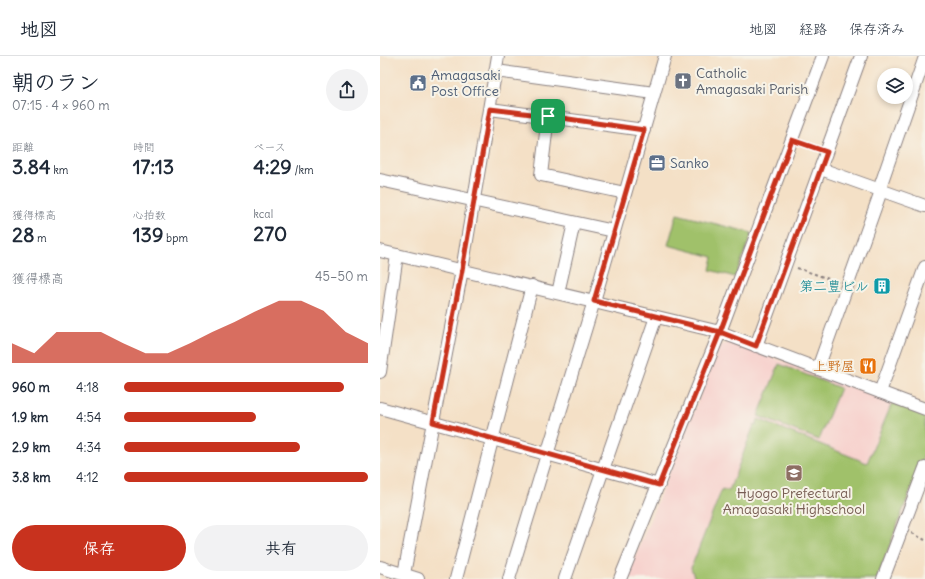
<!DOCTYPE html>
<html lang="ja">
<head>
<meta charset="utf-8">
<style>
	:root { --surface:#fff; --page:#f2f2f3; --text:#1f2937; --muted:#747a83; --line:#e0e1e3; --accent:#c8321e }
	body { margin:0; font-family:Delius,"Klee One",sans-serif; background:var(--page); color:var(--text); height:100vh; display:flex; flex-direction:column; font-size:15px; white-space:nowrap }
	* { box-sizing:border-box; margin:0 }
	p { font-size:13px; color:var(--muted) }
	.icon { flex:none; width:22px; height:22px; fill:none; stroke:currentColor; stroke-width:2; stroke-linecap:round; stroke-linejoin:round }
	.map { position:relative; flex:1; overflow:hidden }
	.sheet { display:flex; flex-direction:column; background:var(--surface); width:380px }
	.sheet>* { flex:none }
	.controls { position:absolute; left:497px; top:12px; display:grid; gap:8px }
	.controls a { display:grid; place-items:center; width:36px; height:36px; border-radius:50%; background:var(--surface); box-shadow:0 2px 6px #0003; font-size:20px }
	.pin { position:absolute; display:grid; place-items:center; width:34px; height:34px; color:#fff; margin:-17px; border-radius:8px; box-shadow:0 2px 6px #0006 }
	.round { display:grid; place-items:center; flex:none; width:42px; height:42px; border-radius:21px; background:var(--page) }
	.headline { display:flex; align-items:center; justify-content:space-between; height:68px; padding:0 12px }
	h1 { font-size:22px; font-weight:700; line-height:30px }
	.stats { display:grid; grid-template-columns:repeat(3,1fr); gap:6px; height:68px; padding:4px 12px }
	.stats div { display:grid; align-content:center }
	.stats b { font-size:20px; font-weight:700 }
	.stats small { font-size:11px; font-weight:400 }
	.stats p { font-size:11px }
	.chart { height:112px; padding:8px 12px }
	.chart p { display:flex; justify-content:space-between }
	.chart svg { width:100%; height:72px; margin-top:4px; fill:var(--accent); opacity:.7 }
	.button { display:flex; gap:8px; margin-top:auto; padding:8px 12px }
	.button a { flex:1; height:46px; border-radius:24px; background:var(--accent); color:#fff; font-size:16px; font-weight:700; line-height:46px; text-align:center }
	.button a+a { background:var(--page); color:var(--text) }
	ul { padding:0 12px; list-style:none; font-size:13px }
	li { display:grid; grid-template-columns:64px 48px 1fr; align-items:center; height:30px }
	li i { height:10px; border-radius:5px; background:var(--accent) }
	header { display:flex; align-items:center; gap:24px; box-sizing:border-box; height:56px; padding:0 20px; background:var(--surface); border-bottom:1px solid var(--line) }
	header strong { font-size:19px }
	nav { display:flex; gap:22px; margin-inline-start:auto; font-size:14px }
	main { display:flex; flex:1; min-height:0 }
	.map>svg:first-child { display:block }
	.built { fill:#f7d0cc }
	.green { fill:#a0c16a; stroke:#617252 }
	.lines { fill:none; stroke-linecap:round; stroke-linejoin:round }
	.minor-casing { stroke:#8b8180; stroke-width:14 }
	.path { stroke:#8b8180; stroke-width:2; stroke-dasharray:3 3; stroke-linecap:butt }
	.minor { stroke:#fff; stroke-width:12 }
	.route-casing { stroke:#fff; stroke-width:8 }
	.route { stroke:#c8321e; stroke-width:5 }
	.labels { text-anchor:middle; stroke-width:4; stroke-linejoin:round; paint-order:stroke }
	.worship-label { font-size:14px; fill:#5b616d; stroke:#f7f3e8; text-anchor:start }
	.service-label { font-size:14px; fill:#4e5e75; stroke:#f7f3e8; text-anchor:start }
	.culture-label { font-size:14px; fill:#0d838f; stroke:#f7f3e8; text-anchor:end }
	.food-label { font-size:14px; fill:#c56008; stroke:#f7f3e8; text-anchor:end }
	.education-label { font-size:14px; fill:#785e54; stroke:#f7f3e8 }
</style>
</head>
<body>
<header>
<strong>地図</strong>
<nav><a>地図</a><a>経路</a><a>保存済み</a></nav>
</header>
<main>
<section class="sheet">
<div class="headline"><div><h1>朝のラン</h1><p>07:15 · 4 × 960 m</p></div><a class="round"><svg class="icon" aria-label="share" viewBox="0 0 24 24"><path d="M12 15V3M7 8l5-5 5 5M5 13v7h14v-7"/></svg></a></div>
<div class="stats">
<div><p>距離</p><b>3.84<small> km</small></b></div>
<div><p>時間</p><b>17:13</b></div>
<div><p>ペース</p><b>4:29<small> /km</small></b></div>
</div>
<div class="stats">
<div><p>獲得標高</p><b>28<small> m</small></b></div>
<div><p>心拍数</p><b>139<small> bpm</small></b></div>
<div><p>kcal</p><b>270</b></div>
</div>
<div class="chart"><p><span>獲得標高</span>45–50 m</p>
<svg viewBox="0 0 160 44" preserveAspectRatio="none"><path d="M0 44V32L10 38L20 25L30 25L40 25L50 32L60 38L70 38L80 32L90 25L100 19L110 12L120 6L130 6L140 12L150 25L160 32V44z"/></svg>
</div>
<ul>
<li><b>960 m</b>4:18<i style="width:90%"></i></li>
<li><b>1.9 km</b>4:54<i style="width:54%"></i></li>
<li><b>2.9 km</b>4:34<i style="width:72%"></i></li>
<li><b>3.8 km</b>4:12<i style="width:100%"></i></li>
</ul>
<div class="button"><a>保存</a><a>共有</a></div>
</section>
<div class="map">
<svg width="545" height="523" viewBox="0 0 545 523">
	<rect width="100%" height="100%" fill="#f7f3e8"/>
	<filter id="ink" filterUnits="userSpaceOnUse"><feTurbulence type="fractalNoise" baseFrequency=".025" numOctaves="2"/><feDisplacementMap in="SourceGraphic" scale="8" xChannelSelector="R" yChannelSelector="G"/><feConvolveMatrix kernelMatrix="1 2 1 2 8 2 1 2 1" color-interpolation-filters="sRGB"/></filter>
	<filter id="wash" filterUnits="userSpaceOnUse"><feTurbulence type="fractalNoise" baseFrequency=".012" numOctaves="4" result="noise"/><feDisplacementMap in="SourceGraphic" scale="16" xChannelSelector="R" yChannelSelector="G"/><feGaussianBlur stdDeviation="0.9" result="paint"/><feColorMatrix in="noise" values="0 0 0 0 0 0 0 0 0 0 0 0 0 0 0 0 0 1.4 0 .05"/><feComposite in="paint" operator="in"/></filter>
	<g filter="url(#wash)">
		<rect width="100%" height="100%" fill="#f4e0c6"/>
		<!-- built -->
		<path class="built" d="M351,286L545,358V401L499,523H246L340,290Z"/>
		<!-- green -->
		<g class="green">
			<path d="M297,158L372,177L355,221L330,214L333,201L288,189Z"/>
			<path d="M399,308L460,332L439,384L378,360Z"/>
			<path d="M512,347L545,359V396L497,523H315L311,512L342,433L349,435L374,369L376,370L378,363L487,407Z"/>
		</g>
	</g>
	<g filter="url(#ink)">
		<g class="lines">
			<!-- minor casing -->
			<g class="minor-casing">
				<g id="minor">
					<path d="M116,15L274,37"/>
					<path d="M110,53L264,74"/>
					<path d="M168,60L161,119L245,137"/>
					<path d="M441,113L545,150"/>
					<path d="M0,124L234,175"/>
					<path d="M0,195L340,276L545,353"/>
					<path d="M178,237L194,167"/>
					<path d="M376,290L481,0"/>
					<path d="M438,312L501,135V128L545,1"/>
					<path d="M0,316L17,199"/>
					<path d="M500,336L545,211"/>
					<path d="M0,352L279,429"/>
					<path d="M0,511L38,523"/>
					<path d="M24,518L82,214L118,0"/>
					<path d="M76,523L152,230"/>
					<path d="M129,523L214,245L285,0"/>
					<path d="M185,523L276,261"/>
					<path d="M240,523L340,276L443,0"/>
					<path d="M503,523L545,412"/>
				</g>
			</g>
			<!-- path -->
			<g class="path">
				<path d="M422,87L436,92"/>
				<path d="M417,212L458,226"/>
				<path d="M532,477L545,484"/>
			</g>
			<!-- minor -->
			<use href="#minor" class="minor"/>
		</g>
	</g>
	<g class="lines" filter="url(#ink)">
		<!-- route casing -->
		<g class="route-casing">
			<path id="route" d="M168,60L110,53L82,214L53,366L279,429L340,276L376,290L447,96L412,84L340,276L214,245L264,74L168,60"/>
		</g>
		<!-- route -->
		<use href="#route" class="route"/>
	</g>
	<!-- icons -->
	<defs>
		<g id="church-square" transform="scale(0.9)"><rect x="-9" y="-9" width="18" height="18" rx="4" fill="#6b7280" stroke="#f7f3e8"/><path d="M-1.2-6h2.4v3.5h3.3v2.4h-3.3V6h-2.4V-.1h-3.3v-2.4h3.3Z" fill="#fff"/></g>
		<g id="civic-square" transform="scale(0.9)"><rect x="-9" y="-9" width="18" height="18" rx="4" fill="#5c6f8a" stroke="#f7f3e8"/><path d="M-.6-6.5H3V-4.5H.6V-3L4-1V1h2V6H-6V1h2V-1L-.6-3ZM-1.2 2.5V6h2.4V2.5Z" fill="#fff"/></g>
		<g id="office-square" transform="scale(0.9)"><rect x="-9" y="-9" width="18" height="18" rx="4" fill="#5c6f8a" stroke="#f7f3e8"/><path d="M-6-3h4V-5.5h4V-3h4V5H-6ZM-1-4.5V-3h2v-1.5ZM-6 0V1H6V0Z" fill="#fff"/></g>
		<g id="building-square" transform="scale(0.9)"><rect x="-9" y="-9" width="18" height="18" rx="4" fill="#0f9aa8" stroke="#f7f3e8"/><path d="M-4-6H4V6H1V3H-1V6H-4ZM-2.5-4.3h1.7v1.8h-1.7ZM.8-4.3h1.7v1.8H.8ZM-2.5-1h1.7V.8h-1.7ZM.8-1h1.7V.8H.8Z" fill="#fff"/></g>
		<g id="restaurant-square" transform="scale(0.9)"><rect x="-9" y="-9" width="18" height="18" rx="4" fill="#e8710a" stroke="#f7f3e8"/><path d="M-5-6h1v4h1v-4h1v4h1v-4h1v5L-1.5 .5V6h-2V.5L-5-1ZM5-6V6H3V1.5H1.5Q1.5-4 5-6Z" fill="#fff"/></g>
		<g id="school-square" transform="scale(0.9)"><rect x="-9" y="-9" width="18" height="18" rx="4" fill="#8d6e63" stroke="#f7f3e8"/><path d="M0-5L7-2L0 1L-7-2ZM-4 1L0 2.5L4 1V4Q0 6-4 4Z" fill="#fff"/></g>
	</defs>
	<g fill-rule="evenodd">
		<use href="#church-square" x="303" y="25"/>
		<use href="#civic-square" x="38" y="27"/>
		<use href="#office-square" x="277" y="107"/>
		<use href="#building-square" x="502" y="230"/>
		<use href="#restaurant-square" x="488" y="310"/>
		<use href="#school-square" x="414" y="417"/>
	</g>
	<g class="labels">
		<!-- worship labels -->
		<g class="worship-label">
			<text x="316" y="22">Catholic<tspan x="316" dy="16">Amagasaki Parish</tspan></text>
		</g>
		<!-- service labels -->
		<g class="service-label">
			<text x="51" y="24">Amagasaki<tspan x="51" dy="16">Post Office</tspan></text>
			<text x="290" y="112">Sanko</text>
		</g>
		<!-- culture labels -->
		<g class="culture-label">
			<text x="489" y="235">第二豊ビル</text>
		</g>
		<!-- food labels -->
		<g class="food-label">
			<text x="475" y="315">上野屋</text>
		</g>
		<!-- education labels -->
		<g class="education-label">
			<text x="414" y="442">Hyogo Prefectural<tspan x="414" dy="16">Amagasaki Highschool</tspan></text>
		</g>
	</g>
</svg>
<div class="controls">
<a><svg class="icon" aria-label="layers" viewBox="0 0 24 24"><path d="M12 4l9 5-9 5-9-5zM3 14l9 5 9-5"/></svg></a>
</div>
<div class="pin" style="left:168px;top:60px;background:#1e9e55"><svg class="icon" aria-label="arrive" viewBox="0 0 24 24"><path d="M6 21V4h12l-3 4 3 4H6"/></svg></div>
</div>
</main>
</body>
</html>
